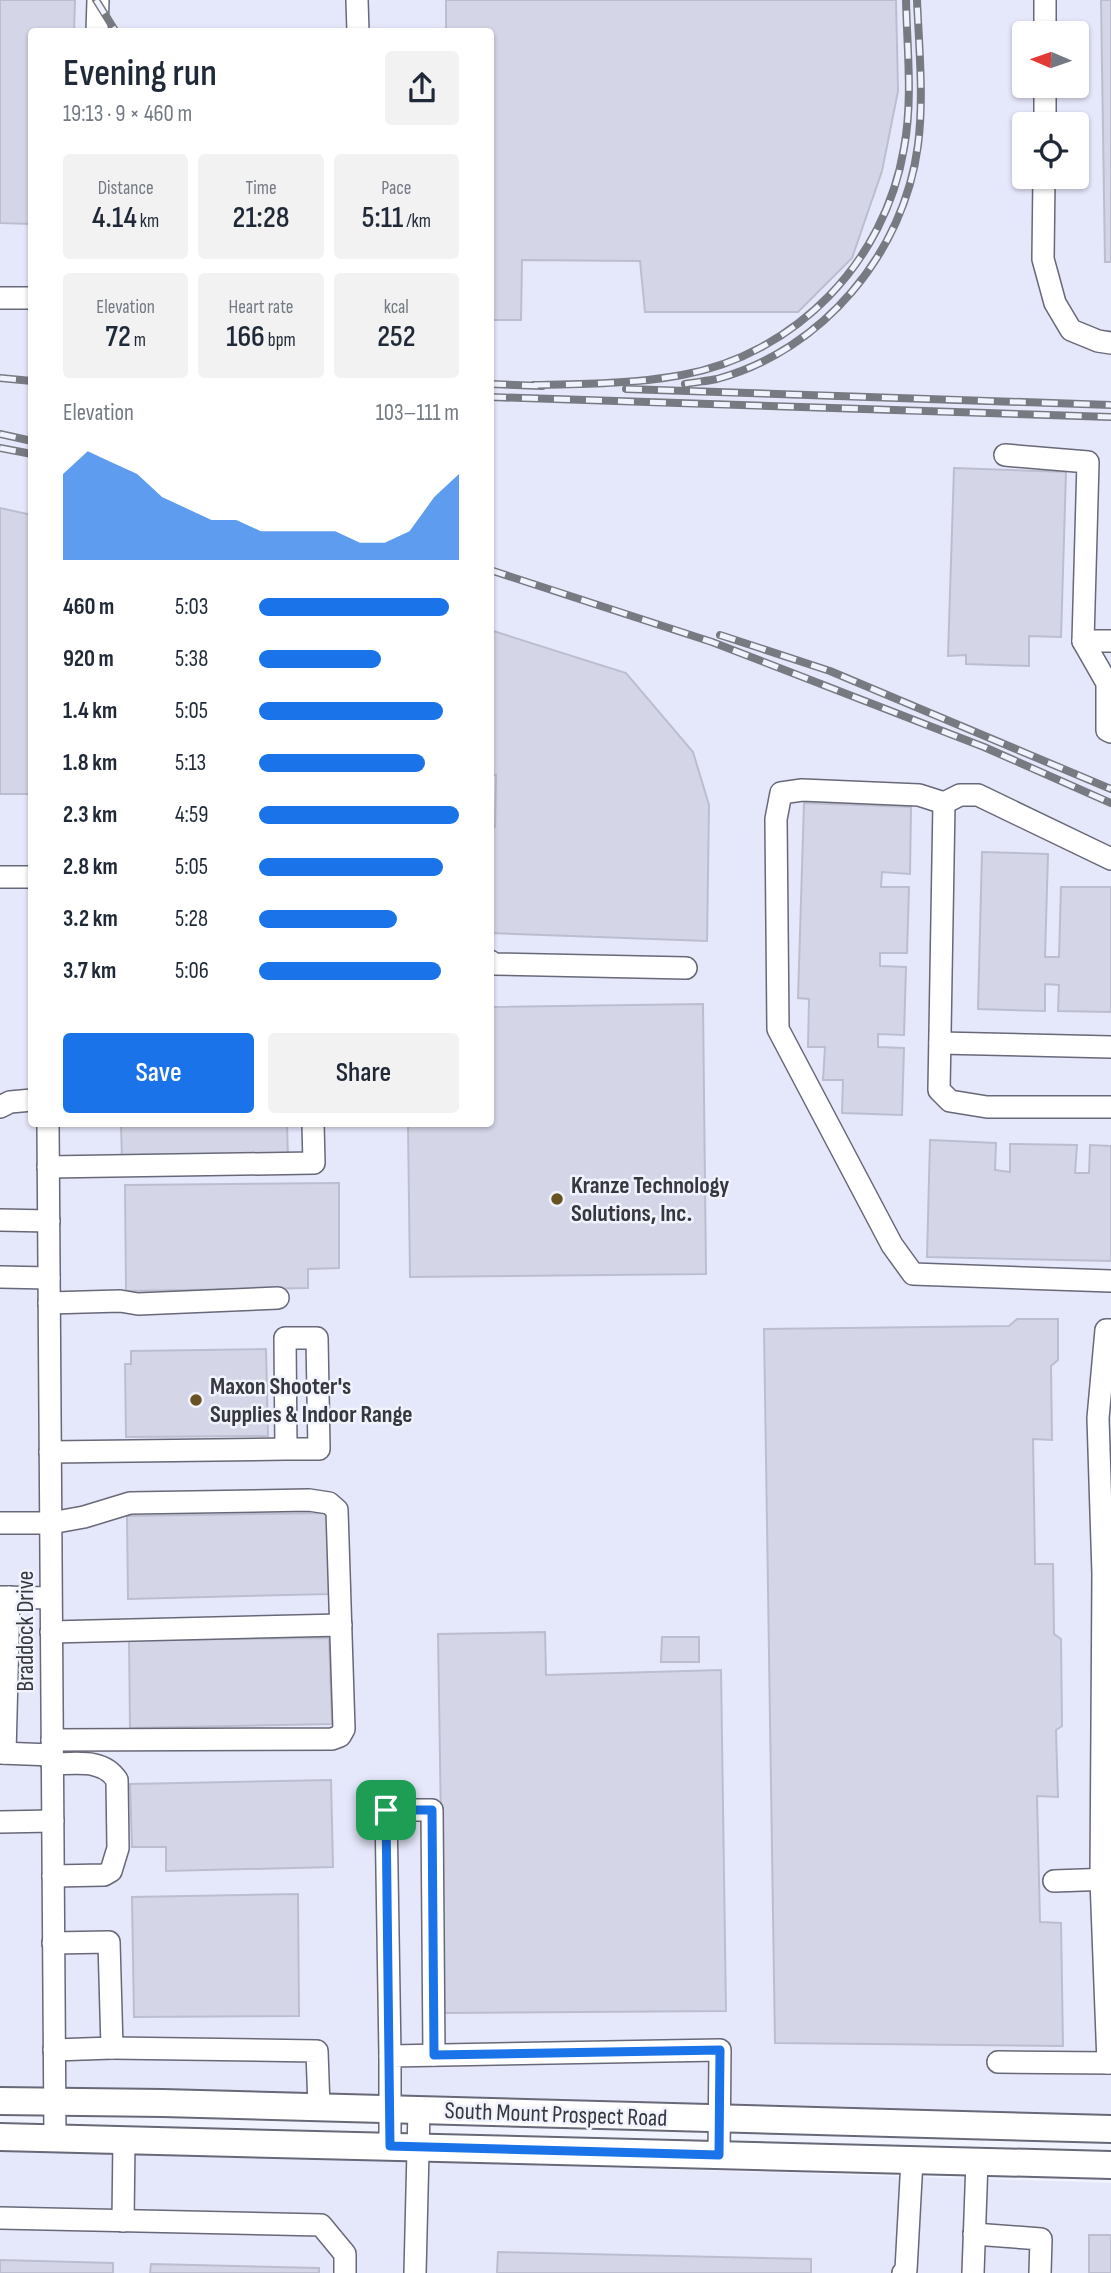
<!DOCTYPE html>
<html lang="en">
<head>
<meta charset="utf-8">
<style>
	:root { --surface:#fff; --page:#f2f2f3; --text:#1f2937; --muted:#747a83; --accent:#1a73e8 }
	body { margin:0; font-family:"Sofia Sans Condensed",sans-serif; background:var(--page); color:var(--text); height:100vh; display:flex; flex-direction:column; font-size:26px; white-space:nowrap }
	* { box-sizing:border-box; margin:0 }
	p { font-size:23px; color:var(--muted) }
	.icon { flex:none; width:38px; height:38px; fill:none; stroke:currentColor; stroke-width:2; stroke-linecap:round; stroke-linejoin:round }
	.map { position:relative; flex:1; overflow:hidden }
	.panel { position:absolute; left:28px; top:28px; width:466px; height:1099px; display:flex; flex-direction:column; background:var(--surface); border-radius:7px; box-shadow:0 2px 5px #0004 }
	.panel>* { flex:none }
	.needle { width:46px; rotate:272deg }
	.buttons { position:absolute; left:1012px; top:21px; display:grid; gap:14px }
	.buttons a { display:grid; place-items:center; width:77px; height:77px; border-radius:7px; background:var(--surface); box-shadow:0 2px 5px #0004; font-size:35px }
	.pin { position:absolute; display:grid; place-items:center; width:60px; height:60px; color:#fff; margin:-30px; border-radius:14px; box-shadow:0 4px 10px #0006 }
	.round { display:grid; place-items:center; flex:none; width:74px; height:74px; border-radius:7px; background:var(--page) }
	.headline { display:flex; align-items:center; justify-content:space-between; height:119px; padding:0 35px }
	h1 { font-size:38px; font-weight:600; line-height:52px }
	.stats { display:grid; grid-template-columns:repeat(3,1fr); gap:10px; height:119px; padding:7px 35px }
	.stats div { display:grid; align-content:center; border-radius:7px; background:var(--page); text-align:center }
	.stats b { font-size:30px; font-weight:600 }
	.stats small { font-size:19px; font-weight:400 }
	.stats p { font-size:19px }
	.chart { height:196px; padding:14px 35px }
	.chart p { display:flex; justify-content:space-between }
	.chart svg { width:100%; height:126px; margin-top:7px; fill:var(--accent); opacity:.7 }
	.primary-button { display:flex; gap:14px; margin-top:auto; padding:14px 35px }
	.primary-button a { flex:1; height:80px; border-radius:7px; background:var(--accent); color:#fff; font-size:28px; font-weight:600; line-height:80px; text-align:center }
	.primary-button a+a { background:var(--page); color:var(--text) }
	ul { padding:0 35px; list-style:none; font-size:23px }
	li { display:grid; grid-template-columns:112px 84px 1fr; align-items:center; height:52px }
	li i { height:18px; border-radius:9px; background:var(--accent) }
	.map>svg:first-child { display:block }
	.built { fill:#e5e7fb; fill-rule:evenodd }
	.building { fill:#d4d6e8; stroke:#bcbecf; stroke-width:2 }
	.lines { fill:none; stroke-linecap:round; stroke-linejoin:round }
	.minor-casing { stroke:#676878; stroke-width:24 }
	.major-casing { stroke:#676878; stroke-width:30 }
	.minor { stroke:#fff; stroke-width:21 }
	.major { stroke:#fff; stroke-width:26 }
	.rail-casing { stroke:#787a82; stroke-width:8 }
	.rail { stroke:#f0f2fd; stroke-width:5; stroke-dasharray:16; stroke-linecap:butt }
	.route-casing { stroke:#fff; stroke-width:14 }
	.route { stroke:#1a73e8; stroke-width:9 }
	.poi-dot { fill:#665321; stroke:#f0f2fd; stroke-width:2.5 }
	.labels { text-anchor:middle; stroke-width:5; stroke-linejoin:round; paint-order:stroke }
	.poi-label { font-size:24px; font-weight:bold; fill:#37383f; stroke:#f0f2fd; text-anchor:start }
	.street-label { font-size:24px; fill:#37383f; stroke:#f0f2fd }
</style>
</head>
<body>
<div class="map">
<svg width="1111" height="2273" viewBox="0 0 1111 2273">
	<rect width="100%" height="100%" fill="#f0f2fd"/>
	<!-- built -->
	<g class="built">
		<path d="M0,0H1111V2123L0,2091ZM32,32H490V1124H32ZM1024,33H1076V86H1024ZM1024,124H1076V177H1024Z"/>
		<path d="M0,2149L1111,2183V2273H0Z"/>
	</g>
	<!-- building -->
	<g class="building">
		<path d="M0,0H75L74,32H32V224L0,223Z"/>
		<path d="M446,0H896L898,91L882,171L852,258L798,312H645L640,261L522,260L521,320H490V32H446Z"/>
		<path d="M1101,0H1111V262H1105Z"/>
		<path d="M954,468L1066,472L1061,637L1029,636V666L966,664V655L948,656Z"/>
		<path d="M0,508L32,515V794H0Z"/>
		<path d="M490,630L626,673L693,752L709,805L707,941L490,933V826L495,827L496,775H490Z"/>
		<path d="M804,803L911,807L910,874L882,872L881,887H909L907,953H880V966L906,967L904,1035L878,1034V1047L904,1048L902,1115L842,1113L843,1080H823L825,1047H808L809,999L798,998Z"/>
		<path d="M982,852L1048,854L1045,957H1059L1061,887H1111V1012L1058,1011L1059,985L1045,984V1011L978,1009Z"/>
		<path d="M703,1004L706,1274L410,1277L408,1124H490V1007Z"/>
		<path d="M121,1124H287L288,1158L122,1160Z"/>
		<path d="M930,1140L996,1143L995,1170L1010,1172V1144L1077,1145L1075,1173H1089L1090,1145L1111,1146V1261L927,1257Z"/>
		<path d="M339,1183V1268L308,1269V1288L126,1291L125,1185Z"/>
		<path d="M1017,1319H1058V1360L1051,1366L1052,1440L1033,1439L1035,1564H1053L1054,1634L1061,1639L1062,1726L1056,1730L1058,1797L1037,1796L1040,1922L1061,1923L1063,2046L775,2043L764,1329L1009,1326Z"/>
		<path d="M266,1349L268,1436L126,1437L125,1364H131V1351Z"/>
		<path d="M328,1513L329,1594L128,1599L127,1516Z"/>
		<path d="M545,1632L546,1675L721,1670L726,2011L444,2013L438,1634Z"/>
		<path d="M662,1637H699V1662H661Z"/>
		<path d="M329,1638L332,1724L130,1728L129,1640Z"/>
		<path d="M331,1780L333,1867L166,1871V1847H132L130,1784Z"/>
		<path d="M298,1894L299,2016L134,2017L132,1897Z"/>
		<rect x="1089" y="2235" width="22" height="38"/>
		<path d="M498,2252L811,2259V2273H497Z"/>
		<path d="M0,2260L113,2263V2273H0Z"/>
		<path d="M151,2264L319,2268V2273H150Z"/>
	</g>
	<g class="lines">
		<!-- minor casing -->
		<g class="minor-casing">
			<g id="minor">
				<path d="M357,0L358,32"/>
				<path d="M97,32L98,0"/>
				<path d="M1045,33V0"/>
				<path d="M1045,124V86"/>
				<path d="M1044,177L1043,259L1055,303L1071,330L1098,341L1111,343"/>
				<path d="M0,298H32"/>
				<path d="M1005,455L1088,462L1083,641L1107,683V730L1111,732"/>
				<path d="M1083,641H1111"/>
				<path d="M944,803L919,795L802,790L781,793L776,819L778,1029L892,1245L913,1274L1111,1281"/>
				<path d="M1111,859L978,795H960L944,803L939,1090L950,1101L987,1107H1111"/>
				<path d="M0,877H32"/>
				<path d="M490,961L494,964L686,968"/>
				<path d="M940,1043L1111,1047"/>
				<path d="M0,1107L10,1102L32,1100"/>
				<path d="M48,1124L55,2138"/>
				<path d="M48,1167L314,1163L313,1124"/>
				<path d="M0,1220L49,1221"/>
				<path d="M0,1277L49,1278"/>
				<path d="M49,1303L120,1301L138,1304L278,1298"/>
				<path d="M50,1452L286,1449H319L317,1338H285L286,1449"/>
				<path d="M0,1523H51L84,1517L130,1503L309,1500L329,1503L337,1510L344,1729L340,1736L332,1739L52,1740"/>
				<path d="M0,1597L51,1598"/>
				<path d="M51,1632L341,1625"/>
				<path d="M0,1753L52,1755"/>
				<path d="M5,1753L9,1597"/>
				<path d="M52,1764C75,1764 103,1758 117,1780L118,1848L111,1871L104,1875L53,1876"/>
				<path d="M0,1822L53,1821"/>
				<path d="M1054,1881L1111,1879"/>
				<path d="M53,1943L109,1942L112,2048L54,2050"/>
				<path d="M112,2048L317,2051L319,2108"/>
				<path d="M390,2056L386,1810H432L434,2055"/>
				<path d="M998,2062L1111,2063"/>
				<path d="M1108,2063L1101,1880L1103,1574L1098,1418L1106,1330H1111"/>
				<path d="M390,2146V2056L720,2050L719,2155"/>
				<path d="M0,2218L321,2225L345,2254V2273"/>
				<path d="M123,2221L124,2140"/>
				<path d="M974,2234L1041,2239L1040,2273"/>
				<path d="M415,2273L419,2110"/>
				<path d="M903,2273L906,2270L912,2160"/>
				<path d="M973,2273L977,2161"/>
			</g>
		</g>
		<!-- major casing -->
		<g class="major-casing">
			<g id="major">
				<path d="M0,2101L163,2103L1111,2129"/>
				<path d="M0,2137L1111,2165"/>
			</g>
		</g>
		<!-- minor -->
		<use href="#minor" class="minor"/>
		<!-- major -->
		<use href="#major" class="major"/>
		<!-- rail casing -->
		<g class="rail-casing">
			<g id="rail">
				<path d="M96,0L116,32"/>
				<path d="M0,378L32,381"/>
				<path d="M490,384L542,386"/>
				<path d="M685,384C696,382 707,381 717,379C823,350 904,253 918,145C924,98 919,47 917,0"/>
				<path d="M534,385C582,384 634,384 682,375C796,354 885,262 904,148C913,100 907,48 906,0"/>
				<path d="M626,389L1111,405"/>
				<path d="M490,397L1111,417"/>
				<path d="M0,434L32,441"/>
				<path d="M0,448L32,454"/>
				<path d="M490,570L712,642L984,747L1111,803"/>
				<path d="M720,635L830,671L1111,789"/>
			</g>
		</g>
		<!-- rail -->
		<use href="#rail" class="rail"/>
	</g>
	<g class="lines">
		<!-- route casing -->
		<g class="route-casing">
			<path id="route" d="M386,1810H432L434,2055L720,2050L719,2155L390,2146Z"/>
		</g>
		<!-- route -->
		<use href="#route" class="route"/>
	</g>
	<!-- markers -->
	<g class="poi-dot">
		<circle cx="557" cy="1199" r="7"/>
		<circle cx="196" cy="1400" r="7"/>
	</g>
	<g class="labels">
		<!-- poi labels -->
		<g class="poi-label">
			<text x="571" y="1193">Kranze Technology<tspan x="571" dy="28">Solutions, Inc.</tspan></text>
			<text x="210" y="1394">Maxon Shooter's<tspan x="210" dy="28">Supplies &amp; Indoor Range</tspan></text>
		</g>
		<!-- street labels -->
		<g class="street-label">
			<text transform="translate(25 1631) rotate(-90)" y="8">Braddock Drive</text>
			<text transform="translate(556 2114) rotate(2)" y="8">South Mount Prospect Road</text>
		</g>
	</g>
</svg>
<div class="buttons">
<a><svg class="needle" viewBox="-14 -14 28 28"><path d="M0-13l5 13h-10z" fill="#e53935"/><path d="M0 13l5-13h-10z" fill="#747a83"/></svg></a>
<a><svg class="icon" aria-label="locate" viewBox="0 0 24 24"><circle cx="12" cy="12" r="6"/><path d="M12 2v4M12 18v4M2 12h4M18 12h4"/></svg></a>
</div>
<div class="pin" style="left:386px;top:1810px;background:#1e9e55"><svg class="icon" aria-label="arrive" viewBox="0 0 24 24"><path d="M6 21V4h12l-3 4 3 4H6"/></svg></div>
<section class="panel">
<div class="headline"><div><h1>Evening run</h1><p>19:13 · 9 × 460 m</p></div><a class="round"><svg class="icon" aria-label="share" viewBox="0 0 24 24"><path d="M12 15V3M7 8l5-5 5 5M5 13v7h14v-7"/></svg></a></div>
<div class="stats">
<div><p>Distance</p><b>4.14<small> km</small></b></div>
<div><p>Time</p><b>21:28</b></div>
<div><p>Pace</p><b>5:11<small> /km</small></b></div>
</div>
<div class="stats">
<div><p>Elevation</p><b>72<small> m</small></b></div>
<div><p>Heart rate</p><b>166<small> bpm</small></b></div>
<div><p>kcal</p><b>252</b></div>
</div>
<div class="chart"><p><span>Elevation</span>103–111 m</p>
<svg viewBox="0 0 160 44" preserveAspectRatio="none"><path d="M0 44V14L10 6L20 10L30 14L40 22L50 26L60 30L70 30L80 34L90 34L100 34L110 34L120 38L130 38L140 34L150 22L160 14V44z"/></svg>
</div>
<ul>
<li><b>460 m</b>5:03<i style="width:95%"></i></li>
<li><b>920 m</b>5:38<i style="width:61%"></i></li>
<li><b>1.4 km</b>5:05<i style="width:92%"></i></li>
<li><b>1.8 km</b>5:13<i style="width:83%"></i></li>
<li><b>2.3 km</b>4:59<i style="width:100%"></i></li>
<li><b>2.8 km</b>5:05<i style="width:92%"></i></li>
<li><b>3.2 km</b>5:28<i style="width:69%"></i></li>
<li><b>3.7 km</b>5:06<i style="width:91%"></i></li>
</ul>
<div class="primary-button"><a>Save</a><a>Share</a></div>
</section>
</div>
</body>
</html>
